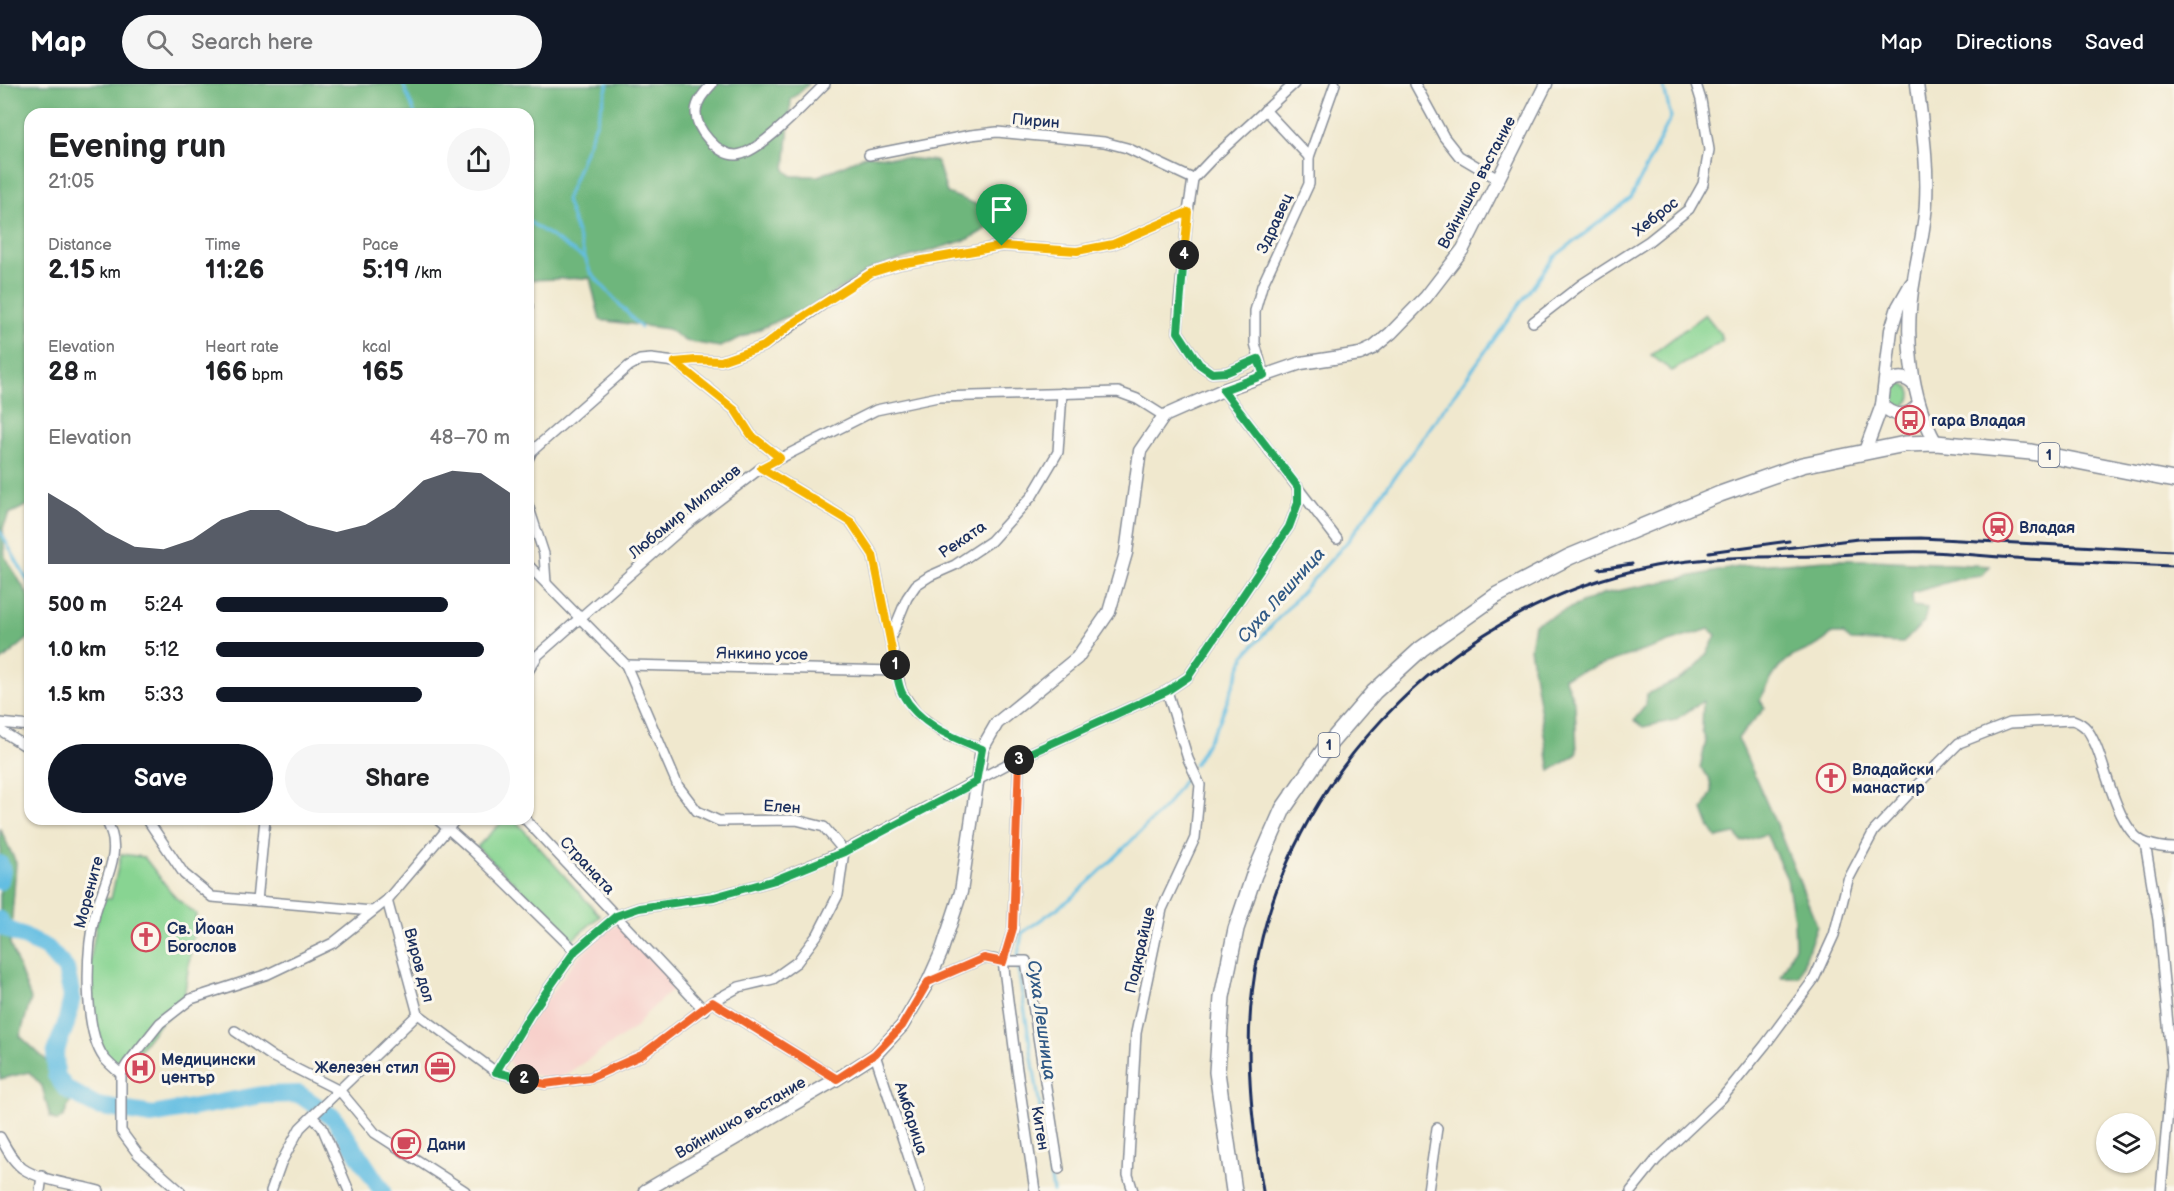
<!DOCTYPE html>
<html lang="en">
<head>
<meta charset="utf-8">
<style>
	:root { --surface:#fff; --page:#f6f6f6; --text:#202124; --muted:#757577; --accent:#111827 }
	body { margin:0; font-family:"Balsamiq Sans",sans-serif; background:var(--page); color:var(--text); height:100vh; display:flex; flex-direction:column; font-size:22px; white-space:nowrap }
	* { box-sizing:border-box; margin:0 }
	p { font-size:20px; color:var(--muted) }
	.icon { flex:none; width:33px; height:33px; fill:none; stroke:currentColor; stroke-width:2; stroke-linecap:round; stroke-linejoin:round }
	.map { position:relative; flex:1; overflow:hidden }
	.side { position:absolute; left:24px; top:24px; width:510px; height:717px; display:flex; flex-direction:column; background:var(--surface); border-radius:18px; box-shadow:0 2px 4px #0004 }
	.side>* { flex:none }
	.fabs { position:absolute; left:2096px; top:1029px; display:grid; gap:12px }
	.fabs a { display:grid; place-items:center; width:60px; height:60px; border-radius:50%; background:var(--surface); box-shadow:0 2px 4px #0004; font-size:30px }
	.pin { position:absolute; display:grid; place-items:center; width:51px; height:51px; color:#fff; margin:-62px -26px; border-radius:50% 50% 50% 0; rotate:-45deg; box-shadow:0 0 6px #0007 }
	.pin .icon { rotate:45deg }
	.km { position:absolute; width:30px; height:30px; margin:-15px; border-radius:50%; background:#222; color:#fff; font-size:16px; line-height:30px; text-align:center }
	.round { display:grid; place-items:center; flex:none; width:63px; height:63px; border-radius:32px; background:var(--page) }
	.overview { display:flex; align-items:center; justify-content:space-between; height:102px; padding:0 24px }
	h1 { font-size:33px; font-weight:700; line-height:45px }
	.stats { display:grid; grid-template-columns:repeat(3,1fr); gap:9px; height:102px; padding:6px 24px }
	.stats div { display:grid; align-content:center }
	.stats b { font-size:26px; font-weight:700 }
	.stats small { font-size:16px; font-weight:400 }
	.stats p { font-size:16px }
	.chart { height:168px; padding:12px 24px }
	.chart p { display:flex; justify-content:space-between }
	.chart svg { width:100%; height:108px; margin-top:6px; fill:var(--accent); opacity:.7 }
	.cta { display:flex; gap:12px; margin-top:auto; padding:12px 24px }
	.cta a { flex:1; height:69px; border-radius:36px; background:var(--accent); color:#fff; font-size:24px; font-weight:700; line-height:69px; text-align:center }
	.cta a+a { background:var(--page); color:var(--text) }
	ul { padding:0 24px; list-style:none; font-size:20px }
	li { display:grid; grid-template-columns:96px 72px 1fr; align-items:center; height:45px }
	li i { height:15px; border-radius:8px; background:var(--accent) }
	header { display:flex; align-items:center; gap:36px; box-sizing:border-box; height:84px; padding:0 30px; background:var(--accent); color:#fff }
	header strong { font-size:28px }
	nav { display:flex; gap:33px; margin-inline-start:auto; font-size:21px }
	.search { width:420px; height:54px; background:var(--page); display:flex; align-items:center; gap:15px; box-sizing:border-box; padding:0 21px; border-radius:33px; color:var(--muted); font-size:22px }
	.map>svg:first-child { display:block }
	.built { fill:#f7d0cb }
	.green { fill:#88d492; stroke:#528278; stroke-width:1.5 }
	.forest { fill:#6eb67c; stroke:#44726d; stroke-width:1.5 }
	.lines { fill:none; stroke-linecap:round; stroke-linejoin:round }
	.stream { stroke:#64bee2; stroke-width:3 }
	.river { stroke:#64bee2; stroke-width:18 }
	.minor-casing { stroke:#868c96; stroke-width:12 }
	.tertiary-casing { stroke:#868c96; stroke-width:15 }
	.trunk-casing { stroke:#868c96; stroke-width:18 }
	.minor { stroke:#fff; stroke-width:9 }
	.tertiary { stroke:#fff; stroke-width:12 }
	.trunk { stroke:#fff; stroke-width:15 }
	.rail { stroke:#1b2f5e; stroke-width:3 }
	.split-1-casing { stroke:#fff; stroke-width:12 }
	.split-2-casing { stroke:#fff; stroke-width:12 }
	.split-3-casing { stroke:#fff; stroke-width:12 }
	.split-4-casing { stroke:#fff; stroke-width:12 }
	.split-5-casing { stroke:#fff; stroke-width:12 }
	.split-1 { stroke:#f5b400; stroke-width:8 }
	.split-2 { stroke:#22a559; stroke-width:8 }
	.split-3 { stroke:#f0652b; stroke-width:8 }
	.split-4 { stroke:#22a559; stroke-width:8 }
	.split-5 { stroke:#f5b400; stroke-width:8 }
	.labels { text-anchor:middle; stroke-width:6; stroke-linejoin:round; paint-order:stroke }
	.shield { fill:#fbf7ec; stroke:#5e6b89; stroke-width:1.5 }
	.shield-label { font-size:15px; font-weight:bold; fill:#1b2f5e }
	.street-label { font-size:16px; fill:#1b2f5e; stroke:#fbf7ec }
	.poi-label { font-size:16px; font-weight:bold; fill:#1b2f5e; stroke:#fbf7ec; text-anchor:start }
	.water-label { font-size:18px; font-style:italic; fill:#315a86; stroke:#fbf7ec }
</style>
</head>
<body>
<header>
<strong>Map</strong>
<div class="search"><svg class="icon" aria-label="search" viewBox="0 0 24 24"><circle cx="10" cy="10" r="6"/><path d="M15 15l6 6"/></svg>Search here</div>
<nav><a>Map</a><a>Directions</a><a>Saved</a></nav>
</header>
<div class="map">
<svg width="2174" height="1107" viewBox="0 0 2174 1107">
	<rect width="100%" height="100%" fill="#fbf7ec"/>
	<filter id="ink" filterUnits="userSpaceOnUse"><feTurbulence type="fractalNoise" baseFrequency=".0167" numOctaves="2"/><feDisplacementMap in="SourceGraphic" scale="12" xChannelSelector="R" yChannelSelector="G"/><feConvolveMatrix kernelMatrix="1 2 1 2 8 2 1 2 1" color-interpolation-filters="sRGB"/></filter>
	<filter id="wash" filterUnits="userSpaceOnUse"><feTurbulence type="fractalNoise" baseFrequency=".008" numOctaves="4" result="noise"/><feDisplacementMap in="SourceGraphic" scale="24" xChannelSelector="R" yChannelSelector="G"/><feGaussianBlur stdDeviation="1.35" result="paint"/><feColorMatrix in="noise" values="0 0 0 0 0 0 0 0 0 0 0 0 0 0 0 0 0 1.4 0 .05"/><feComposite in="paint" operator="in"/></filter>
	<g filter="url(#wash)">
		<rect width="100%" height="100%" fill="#f0e8ce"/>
		<!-- built -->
		<path class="built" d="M614,842H621L676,902L646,930L635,944L556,997L515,985L511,982L509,976L513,962L577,874Z"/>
		<!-- green -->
		<g class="green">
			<path d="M1705,230L1720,249L1722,257L1672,287L1651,271Z"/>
			<circle cx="1900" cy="311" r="11"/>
			<path d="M505,735H514L600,832L573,855L477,763Z"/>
			<path d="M121,770L144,773L175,813L196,830L183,921L160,939L121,990L94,954L87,895L101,814L111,815Z"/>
		</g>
		<!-- forest -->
		<g class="forest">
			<path d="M0,0H809L791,16L785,86L792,92H819L867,71L937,77L947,109L991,126L988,144L969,155L873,184L815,220L720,263L685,257L668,245L600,236L590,194L528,196V30H30V297L26,305L30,355V420L9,430L3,444L5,473L30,514V553L0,578Z"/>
			<path d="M1826,476H1873L1990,482L1982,492L1959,495L1912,509L1913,522L1927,524L1924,538L1903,559L1851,557L1843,550H1831C1820,563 1804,566 1790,574C1777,582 1767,602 1760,616L1765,624L1738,654L1779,747L1817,841L1799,893H1781L1795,862L1794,835L1787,795L1766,750L1742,758L1735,750L1717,754L1709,742L1703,726L1712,708L1709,693L1700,684L1706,657L1702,646L1703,617L1675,636L1643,643L1634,636L1646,621L1647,610C1685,592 1699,592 1716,551L1709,545L1564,593L1575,620L1577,670L1550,687L1530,564L1534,540L1602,510L1743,482Z"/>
			<path d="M0,744L16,779L10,860L31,915L20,952L76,1004L64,1032L57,1037L50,1033L42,1002L29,988L0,995Z"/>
		</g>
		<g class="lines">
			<!-- stream -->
			<g class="stream">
				<path d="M403,0L415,30"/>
				<path d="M608,0L597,37L566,116L590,188L641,244"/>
				<path d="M528,137L584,174"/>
				<path d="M0,447L30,501"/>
				<path d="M1194,681L1219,638L1245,571L1347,458L1554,173L1631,114L1671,33L1663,0"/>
				<path d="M1053,1107L1017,877L1022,849L1073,813L1113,775L1166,722L1190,687"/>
			</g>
			<!-- river -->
			<g class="river">
				<path d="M0,780L2,787L0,797"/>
				<path d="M0,836L1,842L47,864L66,885L72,913L66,940L55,968L56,991L66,1005L97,1022L152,1031L262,1011L299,1010L334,1034L382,1107"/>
			</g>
		</g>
	</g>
	<g filter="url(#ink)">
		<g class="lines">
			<!-- minor casing -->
			<g class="minor-casing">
				<g id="minor">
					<path d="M712,0C705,8 697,16 696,27C695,45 718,71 736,71C760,70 807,17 825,0"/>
					<path d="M1415,0L1444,53L1459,72L1498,95"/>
					<path d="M1265,26L1309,73"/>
					<path d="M869,71L971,51L997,48L1104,58L1127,64L1193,95"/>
					<path d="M528,223V222"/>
					<path d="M1533,238L1582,200L1649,157L1689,125L1703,100L1709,66L1701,16L1696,0"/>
					<path d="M1258,275L1227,288L1212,289L1199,280L1178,248L1179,221L1188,128L1193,95L1211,76L1294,0"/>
					<path d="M675,278L735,326L751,351L780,374"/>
					<path d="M1264,292L1255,259V227L1262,202L1309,100V73L1335,0"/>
					<path d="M1223,306L1337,455"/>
					<path d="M528,375L532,367L629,282L640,276L651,275L675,278L696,276L721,277L764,262L847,203L871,189L900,180L1002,162L1077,167L1113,160L1188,128"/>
					<path d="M761,384L851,438L873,471L890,555"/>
					<path d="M528,421L544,470L546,499"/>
					<path d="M626,581L896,587"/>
					<path d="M528,587L538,571L686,441L761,384L876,326L938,313L1118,308L1137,315L1164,332"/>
					<path d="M0,639L30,642"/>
					<path d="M0,646L30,665"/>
					<path d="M982,665L946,651L916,629L901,607L890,555L907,514L916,501L930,492L955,481L991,457L1032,412L1058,368L1062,309"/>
					<path d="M105,735C126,767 103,798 95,830C86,865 83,945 104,974C109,980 115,985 121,990"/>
					<path d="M147,735L184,790L212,813L372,827"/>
					<path d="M437,735L473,767L575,867"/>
					<path d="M525,735L704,926"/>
					<path d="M2145,759L2158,836L2172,982L2161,1107"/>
					<path d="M387,816L418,930L496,988L545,1000L590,994L642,971L712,918L739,903L773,895L797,878L818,850L838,811L844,767L824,743L796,736L719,737L697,727L678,702L626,581L528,481"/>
					<path d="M257,817L265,735"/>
					<path d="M928,898L984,874L1003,877L1013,845L1019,674"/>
					<path d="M712,918L837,995"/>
					<path d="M235,947L273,973L340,1007L375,1049L465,1107"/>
					<path d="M875,971L920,1107"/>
					<path d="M496,988L530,931L575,867L616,832L639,824L714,813L775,796L844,767L1019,674L1167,607L1188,593L1289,443L1298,419V403"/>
					<path d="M312,1033L322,1043L349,1107"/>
					<path d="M0,1053C6,1064 12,1076 22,1084C40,1097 78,1101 99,1107"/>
					<path d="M40,1107L42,1092"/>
					<path d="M180,1107L138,1070L121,1047V990L128,979L160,939L191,915L268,890L333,859L387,816L456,735"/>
					<path d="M271,1107L281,1079L300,1044L418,930"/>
					<path d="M1035,1107L1016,979L1003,877H1026L1059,1085"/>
					<path d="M1133,1107L1128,1091L1136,949L1162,825L1195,754L1200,701L1188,675L1167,607"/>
					<path d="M1428,1107L1437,1044"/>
					<path d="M1631,1107L1656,1076L1722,1014L1765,961L1814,895L1834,851L1848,796L1874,747L1921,697L1959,659L2010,639L2073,636C2087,641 2090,649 2096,662C2107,688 2119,749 2146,759C2154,762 2166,764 2174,764"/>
				</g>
			</g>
			<!-- tertiary casing -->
			<g class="tertiary-casing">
				<g id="tertiary">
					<path d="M1917,0C1922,40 1928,78 1926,118C1925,144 1918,169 1914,195C1904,248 1909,311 1936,359"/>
					<path d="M1886,301C1895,292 1906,292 1914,301"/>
					<path d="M1882,321C1894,334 1908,333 1919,320"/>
					<path d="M1865,367L1882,321L1891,246L1898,223L1911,200"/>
					<path d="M645,1107L837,995L875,971L902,942L928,898L941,869L961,808L982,665L997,639L1077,574L1109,528L1126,469L1140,367L1164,332L1223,306L1301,279L1360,270L1373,264L1391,249L1426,213L1463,165L1546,0"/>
				</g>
			</g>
			<!-- trunk casing -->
			<g class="trunk-casing">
				<path id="trunk" d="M1234,1107L1217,988L1222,913L1236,845L1254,791L1283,725L1324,666L1374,608L1421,565L1497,511L1569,473L1720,410L1802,381L1905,360L1936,359L2031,368L2174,396"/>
			</g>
			<!-- minor -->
			<use href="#minor" class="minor"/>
			<!-- tertiary -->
			<use href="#tertiary" class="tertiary"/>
			<!-- trunk -->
			<use href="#trunk" class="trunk"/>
			<!-- rail -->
			<g class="rail">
				<path d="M1778,465L1858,455L1921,454L2174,467"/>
				<path d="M1709,468L1789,457"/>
				<path d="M1599,485L1632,480"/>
				<path d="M1263,1107C1250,1029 1242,950 1258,872C1297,679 1462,519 1655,482C1708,472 1763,473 1816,472C1854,471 1893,466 1931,468C1969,470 2007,474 2046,476C2088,479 2131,480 2174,482"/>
			</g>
		</g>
	</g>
	<g class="lines" filter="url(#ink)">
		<!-- split-1 casing -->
		<g class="split-1-casing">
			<path id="split-1" d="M895,581L873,471L851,438L761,384L780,374L751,351L735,326L675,278L696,276L721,277L764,262L792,240L871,189L900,180L1002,162"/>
		</g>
		<!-- split-2 casing -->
		<g class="split-2-casing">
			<path id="split-2" d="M524,995L496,988L530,931L575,867L616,832L639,824L714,813L775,796L844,768L976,698L982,665C951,653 918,640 902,609C898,601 897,590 895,581"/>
		</g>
		<!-- split-3 casing -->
		<g class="split-3-casing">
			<path id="split-3" d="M524,995L545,1000L590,994L642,971L712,918L837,995L875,970L902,942L928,898L984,874L1003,878L1013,844L1019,676"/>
		</g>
		<!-- split-4 casing -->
		<g class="split-4-casing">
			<path id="split-4" d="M1019,676V674L1167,607L1188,593L1289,443L1298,419V403L1223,306L1264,291L1258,275L1227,288L1212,289L1199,280L1178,248L1184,171"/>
		</g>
		<!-- split-5 casing -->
		<g class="split-5-casing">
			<path id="split-5" d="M1002,162L1077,167L1113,160L1188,128L1184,171"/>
		</g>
		<!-- split-1 -->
		<use href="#split-1" class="split-1"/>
		<!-- split-2 -->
		<use href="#split-2" class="split-2"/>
		<!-- split-3 -->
		<use href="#split-3" class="split-3"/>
		<!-- split-4 -->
		<use href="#split-4" class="split-4"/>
		<!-- split-5 -->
		<use href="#split-5" class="split-5"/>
	</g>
	<!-- icons -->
	<defs>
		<g id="bus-ring" transform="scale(1.5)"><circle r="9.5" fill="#fbf7ec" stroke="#d1495b" stroke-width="1.5"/><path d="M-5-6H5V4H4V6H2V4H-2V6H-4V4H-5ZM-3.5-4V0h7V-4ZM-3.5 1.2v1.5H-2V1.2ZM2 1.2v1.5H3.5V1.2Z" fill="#d1495b"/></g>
		<g id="station-ring" transform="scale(1.5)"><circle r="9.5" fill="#fbf7ec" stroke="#d1495b" stroke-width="1.5"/><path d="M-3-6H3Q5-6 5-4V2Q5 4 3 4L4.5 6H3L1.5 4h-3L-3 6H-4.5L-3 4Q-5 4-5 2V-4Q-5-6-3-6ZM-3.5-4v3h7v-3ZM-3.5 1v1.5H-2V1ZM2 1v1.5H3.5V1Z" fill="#d1495b"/></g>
		<g id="church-ring" transform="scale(1.5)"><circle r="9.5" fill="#fbf7ec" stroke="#d1495b" stroke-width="1.5"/><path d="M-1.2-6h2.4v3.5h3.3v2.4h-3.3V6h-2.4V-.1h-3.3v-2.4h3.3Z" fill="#d1495b"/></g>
		<g id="office-ring" transform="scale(1.5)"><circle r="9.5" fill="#fbf7ec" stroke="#d1495b" stroke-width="1.5"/><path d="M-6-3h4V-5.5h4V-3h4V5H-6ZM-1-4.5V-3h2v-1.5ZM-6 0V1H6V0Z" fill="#d1495b"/></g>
		<g id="hospital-ring" transform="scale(1.5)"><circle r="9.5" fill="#fbf7ec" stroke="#d1495b" stroke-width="1.5"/><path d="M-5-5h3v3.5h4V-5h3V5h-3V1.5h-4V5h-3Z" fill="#d1495b"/></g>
		<g id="cafe-ring" transform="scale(1.5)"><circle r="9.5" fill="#fbf7ec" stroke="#d1495b" stroke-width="1.5"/><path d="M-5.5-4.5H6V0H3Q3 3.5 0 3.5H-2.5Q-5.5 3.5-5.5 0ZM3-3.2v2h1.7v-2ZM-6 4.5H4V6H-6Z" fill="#d1495b"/></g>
	</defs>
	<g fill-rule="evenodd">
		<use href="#bus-ring" x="1910" y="336"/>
		<use href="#station-ring" x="1998" y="443"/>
		<use href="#church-ring" x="1831" y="694"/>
		<use href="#church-ring" x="146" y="853"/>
		<use href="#office-ring" x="440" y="983"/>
		<use href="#hospital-ring" x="140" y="984"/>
		<use href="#cafe-ring" x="406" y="1060"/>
	</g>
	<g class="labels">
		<!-- shield labels -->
		<g class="shield">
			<rect x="2038.5" y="359" width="21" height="24" rx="4.5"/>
			<rect x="1318.5" y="649" width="21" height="24" rx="4.5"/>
		</g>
		<g class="shield-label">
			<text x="2049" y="376">1</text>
			<text x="1329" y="666">1</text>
		</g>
		<!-- street labels -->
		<g class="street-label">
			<text transform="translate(1036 36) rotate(5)" y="6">Пирин</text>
			<text transform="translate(1476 98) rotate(-62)" y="6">Войнишко въстание</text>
			<text transform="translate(1655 132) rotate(-38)" y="6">Хеброс</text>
			<text transform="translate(1274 139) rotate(-65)" y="6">Здравец</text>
			<text transform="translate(684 427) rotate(-39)" y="6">Любомир Миланов</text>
			<text transform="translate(962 455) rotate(-34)" y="6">Реката</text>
			<text transform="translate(762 569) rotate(1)" y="6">Янкино усое</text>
			<text transform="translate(782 722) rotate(4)" y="6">Елен</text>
			<text transform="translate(588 781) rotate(47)" y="6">Страната</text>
			<text transform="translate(88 808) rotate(-75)" y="6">Морените</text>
			<text transform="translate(1139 866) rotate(-77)" y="6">Подкрайще</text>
			<text transform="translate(420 881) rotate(75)" y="6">Виров дол</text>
			<text transform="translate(740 1033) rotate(-30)" y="6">Войнишко въстание</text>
			<text transform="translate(912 1034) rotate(72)" y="6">Амбарица</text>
			<text transform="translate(1041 1044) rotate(81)" y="6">Китен</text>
		</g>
		<!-- poi labels -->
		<g class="poi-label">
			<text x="1931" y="342">гара Владая</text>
			<text x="2019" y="449">Владая</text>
			<text x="1852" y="691">Владайски<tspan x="1852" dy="18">манастир</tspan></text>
			<text x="167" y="850">Св. Йоан<tspan x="167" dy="18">Богослов</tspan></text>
			<text x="161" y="981">Медицински<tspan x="161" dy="18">център</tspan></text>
			<text x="419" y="989" text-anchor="end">Железен стил</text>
			<text x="427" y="1066">Дани</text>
		</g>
		<!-- water labels -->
		<g class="water-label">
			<text transform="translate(1281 511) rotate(-48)" y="6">Суха Лешница</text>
			<text transform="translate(1042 936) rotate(82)" y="6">Суха Лешница</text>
		</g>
	</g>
</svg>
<div class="fabs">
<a><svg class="icon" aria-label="layers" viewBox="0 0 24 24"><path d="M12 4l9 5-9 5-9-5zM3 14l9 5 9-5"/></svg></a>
</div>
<div class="pin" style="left:1002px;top:162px;background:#1e9e55"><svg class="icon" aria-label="arrive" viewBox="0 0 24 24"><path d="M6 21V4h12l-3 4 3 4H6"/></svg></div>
<b class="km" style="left:895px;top:581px">1</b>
<b class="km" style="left:524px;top:995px">2</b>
<b class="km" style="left:1019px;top:676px">3</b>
<b class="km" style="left:1184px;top:171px">4</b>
<section class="side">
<div class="overview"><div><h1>Evening run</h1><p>21:05</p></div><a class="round"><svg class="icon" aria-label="share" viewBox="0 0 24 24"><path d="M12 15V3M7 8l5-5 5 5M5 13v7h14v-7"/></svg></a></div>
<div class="stats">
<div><p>Distance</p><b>2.15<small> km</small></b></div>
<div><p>Time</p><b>11:26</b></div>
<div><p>Pace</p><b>5:19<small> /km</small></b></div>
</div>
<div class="stats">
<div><p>Elevation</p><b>28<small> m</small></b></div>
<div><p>Heart rate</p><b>166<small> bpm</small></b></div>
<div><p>kcal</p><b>165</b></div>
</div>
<div class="chart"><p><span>Elevation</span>48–70 m</p>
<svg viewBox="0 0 160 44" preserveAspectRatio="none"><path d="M0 44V15L10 22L20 31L30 37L40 38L50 34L60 26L70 22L80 22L90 28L100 31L110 28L120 21L130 10L140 6L150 7L160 15V44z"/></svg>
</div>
<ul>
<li><b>500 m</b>5:24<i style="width:79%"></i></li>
<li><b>1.0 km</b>5:12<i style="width:91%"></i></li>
<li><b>1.5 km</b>5:33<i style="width:70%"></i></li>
</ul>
<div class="cta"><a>Save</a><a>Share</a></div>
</section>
</div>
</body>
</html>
